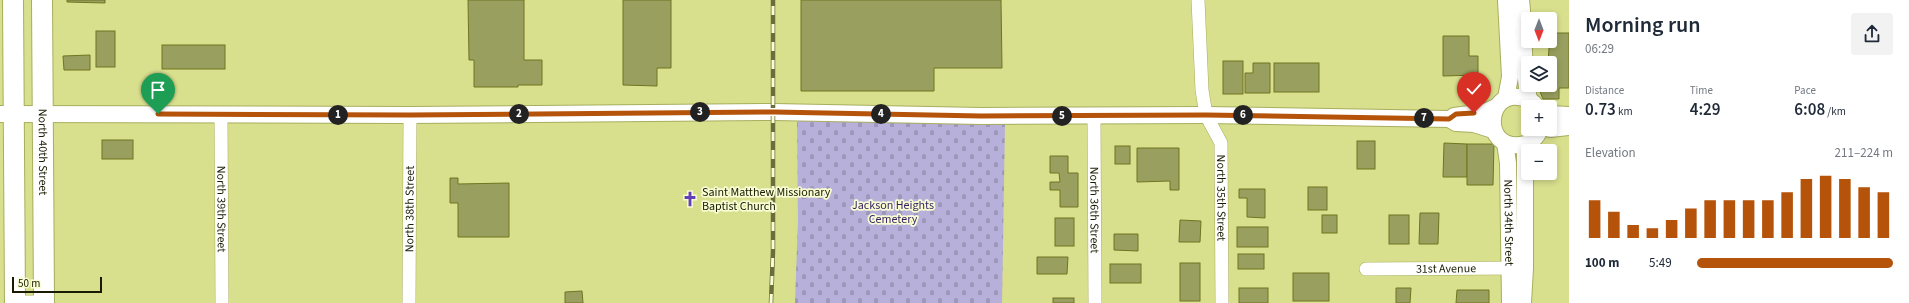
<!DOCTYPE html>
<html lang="en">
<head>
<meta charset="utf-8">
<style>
	:root { --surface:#fff; --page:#f2f2f3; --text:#1f2937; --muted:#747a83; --accent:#b45309 }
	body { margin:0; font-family:"Source Sans 3",sans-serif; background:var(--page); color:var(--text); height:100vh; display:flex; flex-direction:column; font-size:15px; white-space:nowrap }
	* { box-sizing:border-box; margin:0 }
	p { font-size:13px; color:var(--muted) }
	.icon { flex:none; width:22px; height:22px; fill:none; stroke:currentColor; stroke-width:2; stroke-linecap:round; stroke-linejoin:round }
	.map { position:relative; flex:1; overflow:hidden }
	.panel { display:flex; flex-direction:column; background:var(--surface); width:340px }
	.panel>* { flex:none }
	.needle { width:26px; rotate:180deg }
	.buttons { position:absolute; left:1521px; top:12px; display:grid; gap:8px }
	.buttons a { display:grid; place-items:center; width:36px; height:36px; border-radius:4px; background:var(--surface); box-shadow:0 2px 6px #0003; font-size:20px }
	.scale { position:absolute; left:12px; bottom:10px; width:90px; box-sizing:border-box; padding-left:4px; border:2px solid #191b00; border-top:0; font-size:11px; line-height:14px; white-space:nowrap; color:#191b00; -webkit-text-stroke:3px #f8fdd4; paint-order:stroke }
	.pin { position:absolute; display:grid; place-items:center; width:34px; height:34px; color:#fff; margin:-41px -17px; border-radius:50% 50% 50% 0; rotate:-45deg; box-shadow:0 0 4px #0007 }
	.pin .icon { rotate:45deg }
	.km { position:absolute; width:20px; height:20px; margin:-10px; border-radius:50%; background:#222; color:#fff; font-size:11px; line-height:20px; text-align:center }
	.round { display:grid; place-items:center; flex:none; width:42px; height:42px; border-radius:4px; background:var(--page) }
	.head { display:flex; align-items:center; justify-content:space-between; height:68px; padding:0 16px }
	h1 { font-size:22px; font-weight:600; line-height:30px }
	.stats { display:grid; grid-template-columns:repeat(3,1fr); gap:6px; height:68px; padding:4px 16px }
	.stats div { display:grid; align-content:center }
	.stats b { font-size:17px; font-weight:600 }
	.stats small { font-size:11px; font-weight:400 }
	.stats p { font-size:11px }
	.chart { height:112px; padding:8px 16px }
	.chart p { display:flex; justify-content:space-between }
	.chart svg { width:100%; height:72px; margin-top:4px; stroke:var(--accent); stroke-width:6 }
	ul { padding:0 16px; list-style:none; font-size:13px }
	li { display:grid; grid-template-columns:64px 48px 1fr; align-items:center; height:30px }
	li i { height:10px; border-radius:5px; background:var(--accent) }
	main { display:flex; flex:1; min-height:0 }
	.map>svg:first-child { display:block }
	.cemetery { fill:url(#cemetery-stones) }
	.building { fill:#999f5f; stroke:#707520 }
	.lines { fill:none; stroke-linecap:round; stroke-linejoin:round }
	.minor-casing { stroke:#a7ae5d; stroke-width:14 }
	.tertiary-casing { stroke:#a7ae5d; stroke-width:18 }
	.primary-casing { stroke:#a7ae5d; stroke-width:22 }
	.minor { stroke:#fff; stroke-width:13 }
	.tertiary { stroke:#fff; stroke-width:16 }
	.primary { stroke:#fff; stroke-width:20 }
	.rail-casing { stroke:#696e3b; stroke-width:4.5 }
	.rail { stroke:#f8fdd4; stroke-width:3; stroke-dasharray:9; stroke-linecap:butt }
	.route-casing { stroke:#fff; stroke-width:8 }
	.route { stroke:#b45309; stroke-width:5 }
	.labels { text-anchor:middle; stroke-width:3.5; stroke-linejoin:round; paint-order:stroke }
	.street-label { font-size:12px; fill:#191b00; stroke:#f8fdd4 }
	.poi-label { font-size:12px; fill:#191b00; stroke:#f8fdd4; text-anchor:start }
	.park-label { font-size:12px; fill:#341e63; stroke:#f8fdd4 }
</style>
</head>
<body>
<main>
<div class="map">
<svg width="1569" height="303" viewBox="0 0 1569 303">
	<defs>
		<pattern id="cemetery-stones" width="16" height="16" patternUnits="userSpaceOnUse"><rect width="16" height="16" fill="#b7b0da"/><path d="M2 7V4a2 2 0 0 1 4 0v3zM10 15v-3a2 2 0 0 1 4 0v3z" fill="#9d97b9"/></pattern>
	</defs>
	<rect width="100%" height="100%" fill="#d8df8d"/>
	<!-- cemetery -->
	<path class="cemetery" d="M797,119L1005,123L1002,303H795L798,220Z"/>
	<!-- building -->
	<g class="building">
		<path d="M67,0H105V3L67,2Z"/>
		<path d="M468,0H524V60H542V85H518V87H474V60H469Z"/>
		<path d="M623,0H671V68H657V86L623,85Z"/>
		<path d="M801,0H1001L1002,68H934V91H801Z"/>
		<rect x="96" y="31" width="19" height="36"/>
		<path d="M1550,33H1569V88H1559V99H1543L1538,87V85H1550V63H1548Z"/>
		<path d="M1443,36H1469V56H1478V75L1443,76Z"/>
		<rect x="162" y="45" width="63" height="24"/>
		<path d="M90,55V70H64L63,56Z"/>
		<rect x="1223" y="61" width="20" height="33"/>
		<path d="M1253,63H1270V93H1245V73H1253Z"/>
		<rect x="1274" y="63" width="45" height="29"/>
		<rect x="102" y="140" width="31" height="19"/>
		<rect x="1357" y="141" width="18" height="28"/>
		<path d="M1444,143L1467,144V177H1443Z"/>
		<path d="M1467,144H1494L1493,185H1467Z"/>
		<rect x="1115" y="146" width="15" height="18"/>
		<path d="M1137,148H1179V190H1170V181L1137,182Z"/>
		<path d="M1050,156H1068V173H1078V207H1060V190H1050V182H1060L1059,173H1050Z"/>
		<path d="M450,178H458V184L509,183V237H458V203H450Z"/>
		<rect x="1308" y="187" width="19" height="23"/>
		<path d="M1239,189H1265V218L1247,217V198H1239Z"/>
		<path d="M1420,213H1439L1438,244H1419Z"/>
		<rect x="1322" y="215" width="15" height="18"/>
		<rect x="1389" y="215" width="20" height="29"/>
		<rect x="1055" y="218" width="19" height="28"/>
		<path d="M1180,220L1201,221L1200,242H1179Z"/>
		<rect x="1237" y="227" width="31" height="20"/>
		<path d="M1114,234H1138V251L1114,250Z"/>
		<rect x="1238" y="254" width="26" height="15"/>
		<path d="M1037,257H1068L1067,274H1037Z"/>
		<rect x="1180" y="263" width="20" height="38"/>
		<rect x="1110" y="264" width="31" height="19"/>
		<rect x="1293" y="273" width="36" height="28"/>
		<rect x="1239" y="288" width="29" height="15"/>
		<path d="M1396,288H1411L1410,303H1396Z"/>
		<path d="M1457,290H1489V303H1456Z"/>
		<path d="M582,291L583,303H565V292Z"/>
		<rect x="1053" y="298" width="21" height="5"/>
	</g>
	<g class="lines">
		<!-- minor casing -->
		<g class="minor-casing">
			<g id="minor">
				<path id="s1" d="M1198,0L1202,90L1206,115L1221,143L1222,303"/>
				<path id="s2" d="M221,114L222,303"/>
				<path id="s3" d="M1094,116L1095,303"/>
				<path id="s4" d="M1366,269L1520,268"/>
				<path d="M15,302H44"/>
				<path id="s5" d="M409,303L410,115"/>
			</g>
		</g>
		<!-- tertiary casing -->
		<g class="tertiary-casing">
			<g id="tertiary">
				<path d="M1521,0C1525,33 1522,67 1529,99"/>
				<path d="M1506,98L1510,77L1506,0"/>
				<path d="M1537,107C1533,101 1527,98 1519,97C1486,92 1482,149 1520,145C1530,144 1537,138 1540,129"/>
				<path d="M0,114L410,115L774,112L981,116L1206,115L1449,119L1456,123L1474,124L1493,130"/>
				<path d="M1550,114L1569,115"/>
				<path d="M1454,116L1485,112L1496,107"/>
				<path d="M1550,129L1569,127"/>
				<path id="s6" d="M1505,143L1508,163L1510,303"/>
				<path d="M1523,303L1525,268V152L1528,144"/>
			</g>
		</g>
		<!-- primary casing -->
		<g class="primary-casing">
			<g id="primary">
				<path d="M13,0L15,303"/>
				<path id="s7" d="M42,0L44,303"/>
			</g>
		</g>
		<!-- minor -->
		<use href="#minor" class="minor"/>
		<!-- tertiary -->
		<use href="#tertiary" class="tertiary"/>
		<!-- primary -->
		<use href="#primary" class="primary"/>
		<!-- rail casing -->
		<g class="rail-casing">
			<path id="rail" d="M771,303L773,251V0"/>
		</g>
		<!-- rail -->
		<use href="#rail" class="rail"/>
	</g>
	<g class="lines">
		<!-- route casing -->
		<g class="route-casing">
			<path id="route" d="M158,114L410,115L774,112L981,116L1206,115L1449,119L1456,114L1474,113"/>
		</g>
		<!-- route -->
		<use href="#route" class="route"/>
	</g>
	<!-- icons -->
	<defs>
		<g id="church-bare" transform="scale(1.2)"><path d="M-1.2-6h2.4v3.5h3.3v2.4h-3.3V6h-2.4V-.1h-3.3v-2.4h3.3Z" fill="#653fb7" stroke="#f8fdd4" stroke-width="2.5" paint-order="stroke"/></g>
	</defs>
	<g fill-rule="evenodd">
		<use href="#church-bare" x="690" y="199"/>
	</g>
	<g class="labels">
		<!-- street labels -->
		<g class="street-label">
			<text dy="4" stroke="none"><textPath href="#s7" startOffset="152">North 40th Street</textPath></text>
			<text dy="4" stroke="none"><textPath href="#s1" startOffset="202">North 35th Street</textPath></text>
			<text dy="4" stroke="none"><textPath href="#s2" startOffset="95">North 39th Street</textPath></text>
			<text dy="4" stroke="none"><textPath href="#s5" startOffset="94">North 38th Street</textPath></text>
			<text dy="4" stroke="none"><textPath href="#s3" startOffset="94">North 36th Street</textPath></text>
			<text dy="4" stroke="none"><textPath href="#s6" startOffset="80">North 34th Street</textPath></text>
			<text dy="4" stroke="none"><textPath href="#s4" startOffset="80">31st Avenue</textPath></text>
		</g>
		<!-- poi labels -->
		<g class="poi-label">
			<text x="702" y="196">Saint Matthew Missionary<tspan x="702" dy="14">Baptist Church</tspan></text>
		</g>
		<!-- park labels -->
		<g class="park-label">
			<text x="893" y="209">Jackson Heights<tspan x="893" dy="14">Cemetery</tspan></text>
		</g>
	</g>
</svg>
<div class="buttons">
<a><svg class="needle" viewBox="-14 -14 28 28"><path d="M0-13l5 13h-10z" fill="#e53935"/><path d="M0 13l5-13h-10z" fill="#747a83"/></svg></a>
<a><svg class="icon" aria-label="layers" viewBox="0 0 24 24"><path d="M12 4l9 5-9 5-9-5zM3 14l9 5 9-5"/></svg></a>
<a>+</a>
<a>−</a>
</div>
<div class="scale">50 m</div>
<div class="pin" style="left:158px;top:114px;background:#1e9e55"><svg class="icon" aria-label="arrive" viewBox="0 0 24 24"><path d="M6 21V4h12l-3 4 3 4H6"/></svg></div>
<div class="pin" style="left:1474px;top:113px;background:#d93025"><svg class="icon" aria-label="check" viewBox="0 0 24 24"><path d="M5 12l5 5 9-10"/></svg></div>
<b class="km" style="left:338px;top:115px">1</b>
<b class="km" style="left:519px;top:114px">2</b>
<b class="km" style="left:700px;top:112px">3</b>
<b class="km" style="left:881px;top:114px">4</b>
<b class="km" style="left:1062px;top:116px">5</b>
<b class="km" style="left:1243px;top:115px">6</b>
<b class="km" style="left:1424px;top:118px">7</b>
</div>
<section class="panel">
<div class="head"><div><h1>Morning run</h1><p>06:29</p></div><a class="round"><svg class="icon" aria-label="share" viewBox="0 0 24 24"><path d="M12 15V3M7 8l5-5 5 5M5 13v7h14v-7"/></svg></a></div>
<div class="stats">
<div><p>Distance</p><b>0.73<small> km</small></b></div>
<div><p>Time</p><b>4:29</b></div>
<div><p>Pace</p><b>6:08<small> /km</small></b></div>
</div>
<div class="chart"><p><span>Elevation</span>211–224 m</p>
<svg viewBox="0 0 160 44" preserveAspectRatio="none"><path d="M5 44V21M15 44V28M25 44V36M35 44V38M45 44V33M55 44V26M65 44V21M75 44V21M85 44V21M95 44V21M105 44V16M115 44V8M125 44V6M135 44V8M145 44V13M155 44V16"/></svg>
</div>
<ul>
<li><b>100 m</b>5:49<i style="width:100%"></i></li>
</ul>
</section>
</main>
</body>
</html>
